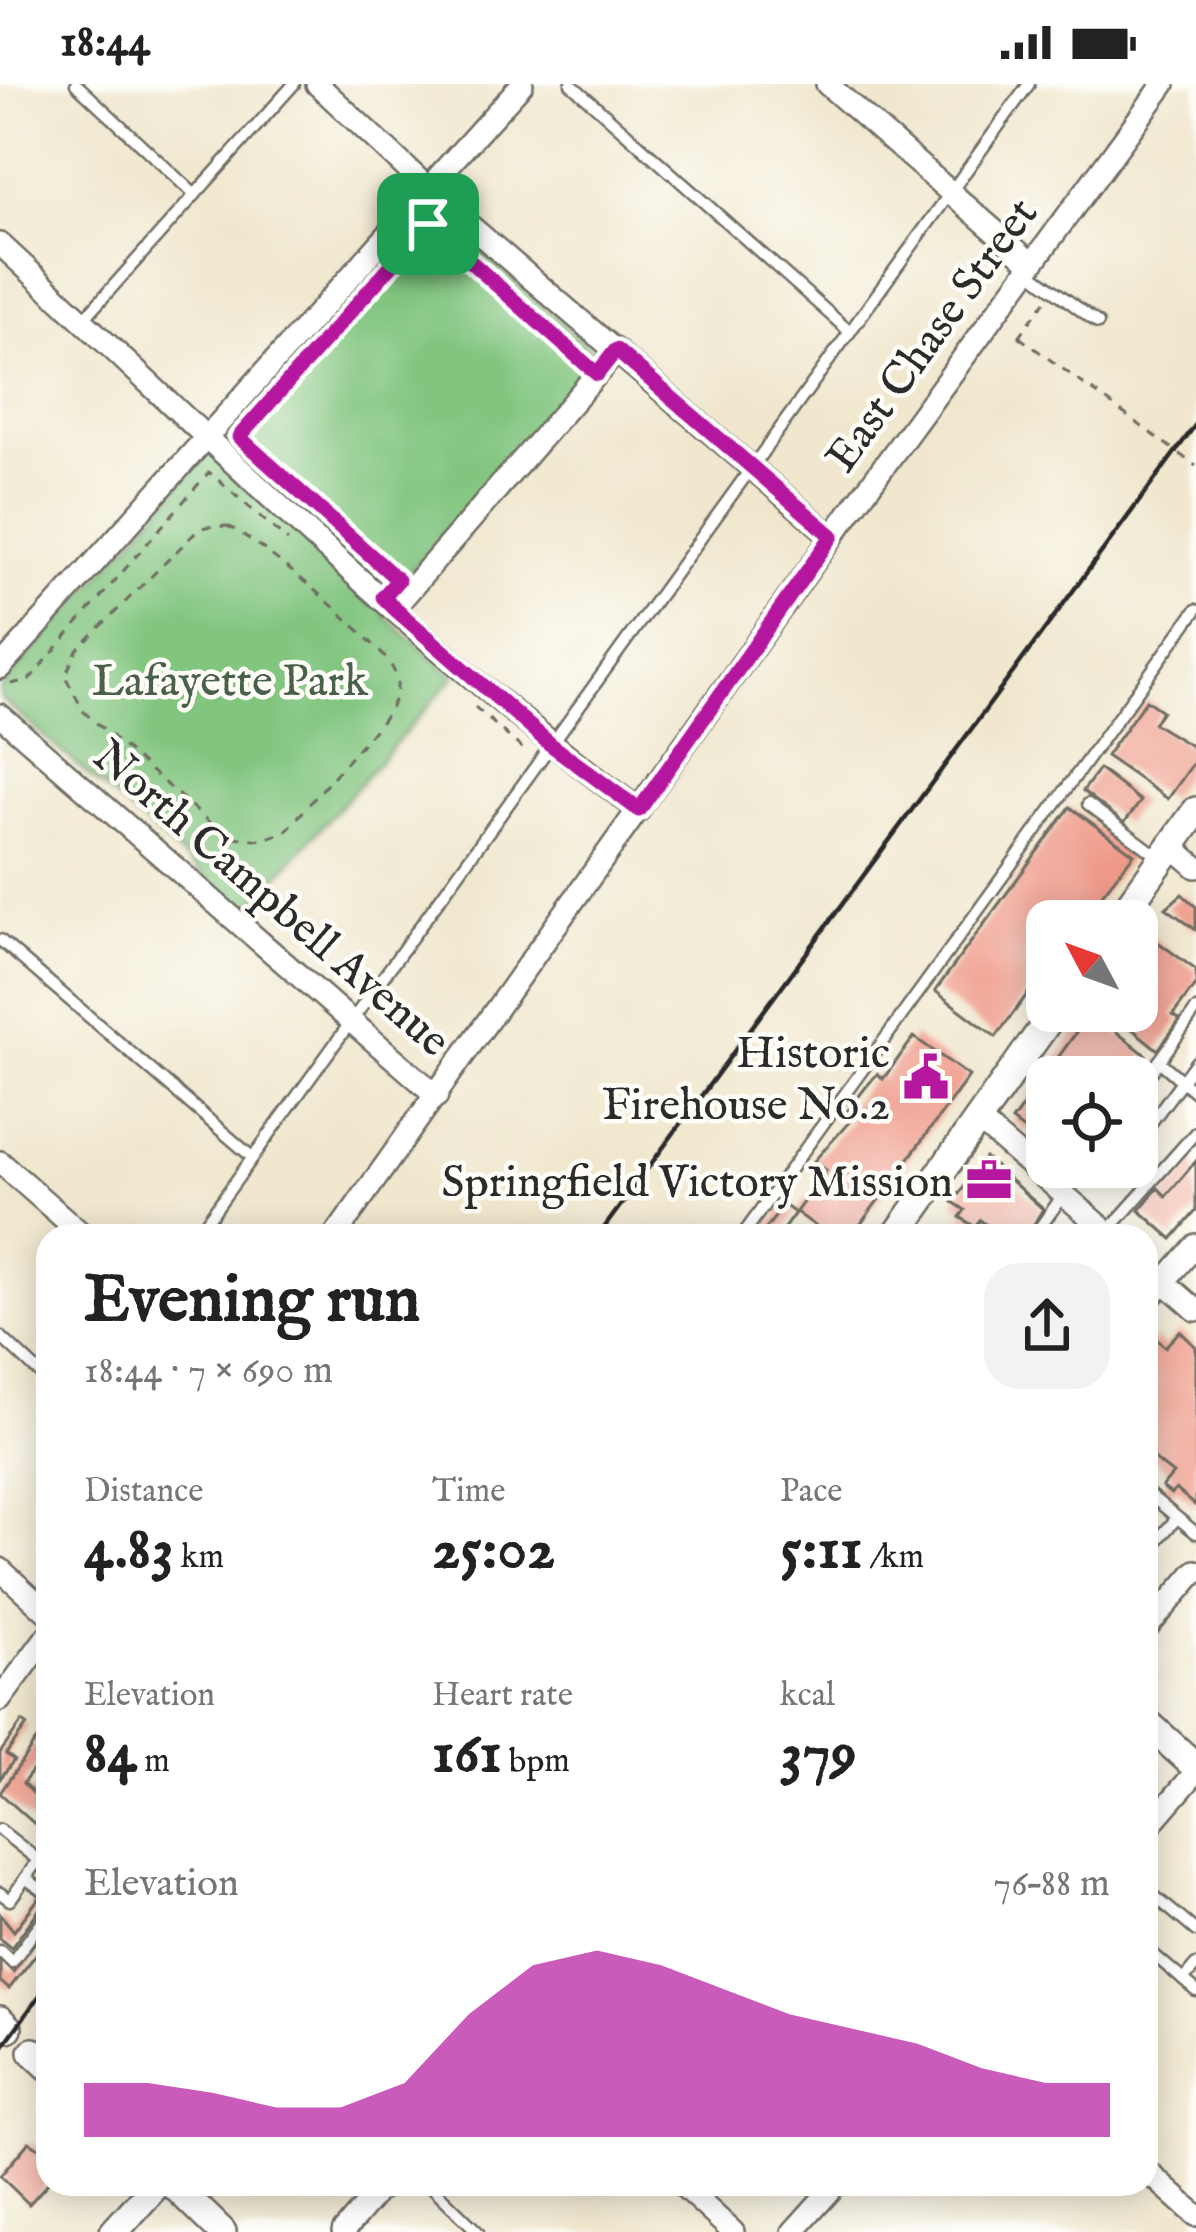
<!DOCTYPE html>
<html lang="en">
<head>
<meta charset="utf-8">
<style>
	:root { --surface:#fff; --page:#f2f2f2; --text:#222; --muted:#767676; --accent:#b5179e }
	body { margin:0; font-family:"IM FELL English",serif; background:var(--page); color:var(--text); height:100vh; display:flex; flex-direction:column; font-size:45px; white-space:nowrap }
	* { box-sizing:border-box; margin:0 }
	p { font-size:39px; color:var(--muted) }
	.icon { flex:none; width:66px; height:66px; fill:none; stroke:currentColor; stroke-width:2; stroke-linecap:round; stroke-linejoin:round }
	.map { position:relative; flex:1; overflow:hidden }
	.details { position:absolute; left:36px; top:1140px; width:1122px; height:972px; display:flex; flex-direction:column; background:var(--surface); border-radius:36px; box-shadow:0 6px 30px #0003 }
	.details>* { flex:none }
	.needle { width:78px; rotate:311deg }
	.fabs { position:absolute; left:1026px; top:816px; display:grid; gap:24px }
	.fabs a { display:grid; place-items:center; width:132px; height:132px; border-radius:24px; background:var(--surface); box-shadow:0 6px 30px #0003; font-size:60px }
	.pin { position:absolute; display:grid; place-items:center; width:102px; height:102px; color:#fff; margin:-51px; border-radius:24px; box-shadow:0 6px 18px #0006 }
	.round { display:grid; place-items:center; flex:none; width:126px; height:126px; border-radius:36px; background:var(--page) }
	.summary { display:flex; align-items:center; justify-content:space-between; height:204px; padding:0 48px }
	h1 { font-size:66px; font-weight:700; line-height:90px }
	.stats { display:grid; grid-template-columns:repeat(3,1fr); gap:18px; height:204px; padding:12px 48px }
	.stats div { display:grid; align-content:center }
	.stats b { font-size:60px; font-weight:700 }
	.stats small { font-size:33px; font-weight:400 }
	.stats p { font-size:33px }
	.chart { height:336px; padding:24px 48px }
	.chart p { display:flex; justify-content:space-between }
	.chart svg { width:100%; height:216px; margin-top:12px; fill:var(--accent); opacity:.7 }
	.status { display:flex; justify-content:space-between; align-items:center; height:84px; padding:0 60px; background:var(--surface); direction:ltr }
	.status svg { height:33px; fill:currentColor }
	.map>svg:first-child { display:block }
	.green { fill:#81c57f; stroke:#567855; stroke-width:3 }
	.building { fill:#ef9a89 }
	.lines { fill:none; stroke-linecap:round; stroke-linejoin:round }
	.lane-casing { stroke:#706d64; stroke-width:15 }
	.street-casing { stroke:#706d64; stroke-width:26 }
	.secondary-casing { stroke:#706d64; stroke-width:32 }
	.path { stroke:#706d64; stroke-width:3; stroke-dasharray:9 9; stroke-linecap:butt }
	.lane { stroke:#fff; stroke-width:10 }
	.street { stroke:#fff; stroke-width:21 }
	.secondary { stroke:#fff; stroke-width:27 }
	.rail { stroke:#2b2b2b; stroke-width:4.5 }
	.path-bridge { stroke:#706d64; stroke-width:3; stroke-dasharray:9 9; stroke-linecap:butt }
	.route-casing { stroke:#fff; stroke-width:24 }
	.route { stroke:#b5179e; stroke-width:15 }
	.labels { text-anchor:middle; stroke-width:9; stroke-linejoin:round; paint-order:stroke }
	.street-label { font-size:45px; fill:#2b2b2b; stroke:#fdfcf7 }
	.park-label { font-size:45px; fill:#496148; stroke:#fdfcf7 }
	.poi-label { font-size:45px; fill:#2b2b2b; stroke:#fdfcf7; text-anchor:end }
</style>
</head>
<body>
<div class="status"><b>18:44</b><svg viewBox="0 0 49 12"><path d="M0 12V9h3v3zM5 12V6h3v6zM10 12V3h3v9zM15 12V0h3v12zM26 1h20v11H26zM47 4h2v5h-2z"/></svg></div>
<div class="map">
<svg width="1196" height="2148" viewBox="0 0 1196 2148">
	<rect width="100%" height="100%" fill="#fdfcf7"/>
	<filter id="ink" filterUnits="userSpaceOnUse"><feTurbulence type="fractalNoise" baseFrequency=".00833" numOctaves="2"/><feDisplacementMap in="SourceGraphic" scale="24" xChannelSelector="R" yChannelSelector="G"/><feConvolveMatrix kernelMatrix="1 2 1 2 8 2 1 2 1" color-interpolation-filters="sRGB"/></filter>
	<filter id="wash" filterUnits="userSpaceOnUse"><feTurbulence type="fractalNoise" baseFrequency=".004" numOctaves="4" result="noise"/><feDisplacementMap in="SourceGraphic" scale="48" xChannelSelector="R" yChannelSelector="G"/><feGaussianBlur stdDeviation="2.7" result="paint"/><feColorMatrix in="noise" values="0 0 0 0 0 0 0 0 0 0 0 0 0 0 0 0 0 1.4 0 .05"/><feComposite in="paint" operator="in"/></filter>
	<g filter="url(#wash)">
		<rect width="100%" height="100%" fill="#f0e7ce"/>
		<!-- green -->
		<path class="green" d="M434,126L598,272L385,517V532L455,592L246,828L0,614V605L418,132Z"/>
		<g id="blocks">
			<!-- building -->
			<g class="building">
				<path d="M1146,616L1162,627L1153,639L1196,665V675L1168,715L1106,672Z"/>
				<path d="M1099,685L1141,717L1124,739L1083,707Z"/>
				<path d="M1070,723L1134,770L1081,837H1047V883L996,953L935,907Z"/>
				<path d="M1182,810L1196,823V846L1166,824Z"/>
				<path d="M1147,850L1196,886V900L1173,931L1180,936L1158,966L1110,927H1137V864Z"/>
				<path d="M1091,928L1146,971L1136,984L1128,978L1121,989L1110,981L1101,993H1047V1063L1012,1037Z"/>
				<path d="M914,953L969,992L852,1152H829L796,1128L826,1086L814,1077L852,1035L845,1030L866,1003L877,990L883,995Z"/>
				<path d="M985,1074L1043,1125L1027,1152H1000L980,1136L975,1143L960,1133L965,1126L953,1118Z"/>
				<path d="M1196,1077V1127L1172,1155L1139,1126L1158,1104L1166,1112Z"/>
				<path d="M784,1121L795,1129L781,1148L788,1152H760Z"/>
				<path d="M1180,1247L1196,1263V1422L1176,1405L1171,1410L1162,1403L1173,1390L1146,1369V1265L1155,1254L1165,1263Z"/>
				<path d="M22,1638L27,1641L6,1670L14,1676L0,1695V1669Z"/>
				<path d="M40,1651L48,1666L23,1699L34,1710L48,1691V1752L0,1709Z"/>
				<path d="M38,1815L44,1819L11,1864L0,1855V1830L14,1847Z"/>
				<path d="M48,1840V1855L9,1905L0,1897V1875L13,1888Z"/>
				<path d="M29,2058L48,2069V2099L29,2120L0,2092Z"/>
			</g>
		</g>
	</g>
	<g filter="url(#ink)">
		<use href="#blocks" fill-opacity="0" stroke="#706d64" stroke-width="3"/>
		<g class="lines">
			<!-- lane casing -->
			<g class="lane-casing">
				<g id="lane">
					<path d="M76,0L195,111"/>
					<path d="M571,0L850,248"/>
					<path d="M1028,187L1098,239"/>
					<path d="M83,236L294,0"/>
					<path d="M1088,720L1159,773"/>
					<path d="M0,856L252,1073"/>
					<path d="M1159,977L1196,1009"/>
					<path d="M1137,1008L1196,926"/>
					<path d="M1150,1040L1196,978"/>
					<path d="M1107,1148L1196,1048"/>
					<path d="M196,1152L1029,0"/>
					<path d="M742,1152L1196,526"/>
					<path d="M1034,1152L1083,1083"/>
					<path d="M0,1252L48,1297"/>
					<path d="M1146,1408L1196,1449"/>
					<path d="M1146,1469L1177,1434"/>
					<path d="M0,1746L38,1776L10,1816L0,1809"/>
					<path d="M25,1794L48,1810"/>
					<path d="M1146,1805L1196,1847"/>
					<path d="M1146,1864L1196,1907"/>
					<path d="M0,1867L12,1878L48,1829"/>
					<path d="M1183,1896L1196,1881"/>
					<path d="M429,2100L478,2148"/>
				</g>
			</g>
			<!-- street casing -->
			<g class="street-casing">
				<g id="street">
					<path d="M317,0L418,95"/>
					<path d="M827,0L1030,178"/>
					<path d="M438,93L522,0"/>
					<path d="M440,116L832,453"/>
					<path d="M0,160C209,352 410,558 639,726"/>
					<path d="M394,524L617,267"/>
					<path d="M0,584L419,116"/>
					<path d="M0,631L437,1012"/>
					<path d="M1172,762L1196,783"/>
					<path d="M978,1036L1112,1152"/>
					<path d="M0,1078L84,1152"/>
					<path d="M335,1152L832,453L1164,0"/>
					<path d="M1146,1182L1196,1226"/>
					<path d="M1146,1218L1196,1161"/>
					<path d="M0,1485L48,1529"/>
					<path d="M1146,1545L1196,1487"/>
					<path d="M0,1616L48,1551"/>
					<path d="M1146,1746L1196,1688"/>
					<path d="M1146,2086L1196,2131"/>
					<path d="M681,2100L733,2148"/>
					<path d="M343,2148L384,2100"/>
					<path d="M793,2148L836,2100"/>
				</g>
			</g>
			<!-- secondary casing -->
			<g class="secondary-casing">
				<g id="secondary">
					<path d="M1118,837L1196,727"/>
					<path d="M896,1152L1055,927"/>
					<path d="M1146,1638L1196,1683"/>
					<path d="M0,1936L8,1944"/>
					<path d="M33,1968L48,1982"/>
					<path d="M173,2100L222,2148"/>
					<path d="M114,2148L157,2100"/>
				</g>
			</g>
			<!-- path -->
			<g class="path">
				<path d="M1019,253L1045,217"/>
				<path d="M227,442C256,453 379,557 393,585C403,605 393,622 381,638L286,747L262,756L225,752L84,628L65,592L77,566L194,450L205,443Z"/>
				<path d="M394,492L239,353L428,140L582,277"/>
				<path d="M11,600L29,596L209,388L288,457"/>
				<path d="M475,623L526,668"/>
			</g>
			<!-- lane -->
			<use href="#lane" class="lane"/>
			<!-- street -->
			<use href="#street" class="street"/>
			<!-- secondary -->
			<use href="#secondary" class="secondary"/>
			<!-- rail -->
			<g class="rail">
				<path d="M598,1152L1196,340"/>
				<path d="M0,1966L48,1900"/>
			</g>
			<!-- path-bridge -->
			<path class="path-bridge" d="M1019,253L1196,382"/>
		</g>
	</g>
	<g class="lines" filter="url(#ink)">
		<!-- route casing -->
		<g class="route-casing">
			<path id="route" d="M428,140L597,290L616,266L832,452L639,726L550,660L394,524L383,513L398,496L239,353Z"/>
		</g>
		<!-- route -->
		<use href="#route" class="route"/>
	</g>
	<!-- icons -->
	<defs>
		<g id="civic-bare" transform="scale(3.6)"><path d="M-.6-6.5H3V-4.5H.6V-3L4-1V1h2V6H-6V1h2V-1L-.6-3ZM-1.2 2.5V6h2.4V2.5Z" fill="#b5179e" stroke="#fdfcf7" stroke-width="2.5" paint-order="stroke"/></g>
		<g id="office-bare" transform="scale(3.6)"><path d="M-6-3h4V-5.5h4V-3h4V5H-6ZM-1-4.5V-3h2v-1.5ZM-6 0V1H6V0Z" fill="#b5179e" stroke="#fdfcf7" stroke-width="2.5" paint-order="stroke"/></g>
	</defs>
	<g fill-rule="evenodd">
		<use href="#civic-bare" x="926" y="993"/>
		<use href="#office-bare" x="989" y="1096"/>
	</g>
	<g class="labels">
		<!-- street labels -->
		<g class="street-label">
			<text transform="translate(930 250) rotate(-54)" y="16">East Chase Street</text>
			<text transform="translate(273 813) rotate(41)" y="16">North Campbell Avenue</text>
		</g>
		<!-- park labels -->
		<g class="park-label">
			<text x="230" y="611">Lafayette Park</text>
		</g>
		<!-- poi labels -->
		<g class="poi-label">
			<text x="890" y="983">Historic<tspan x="890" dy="52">Firehouse No.2</tspan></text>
			<text x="953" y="1112">Springfield Victory Mission</text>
		</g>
	</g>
</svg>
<div class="fabs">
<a><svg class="needle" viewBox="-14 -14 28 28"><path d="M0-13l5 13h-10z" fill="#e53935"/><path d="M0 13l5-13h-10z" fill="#767676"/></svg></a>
<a><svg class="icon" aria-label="locate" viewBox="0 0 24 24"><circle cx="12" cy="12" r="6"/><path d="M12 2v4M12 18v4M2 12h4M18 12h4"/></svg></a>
</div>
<div class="pin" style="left:428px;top:140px;background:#1e9e55"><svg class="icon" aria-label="arrive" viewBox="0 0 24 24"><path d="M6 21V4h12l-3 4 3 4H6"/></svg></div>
<section class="details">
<div class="summary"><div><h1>Evening run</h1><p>18:44 · 7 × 690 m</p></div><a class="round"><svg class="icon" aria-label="share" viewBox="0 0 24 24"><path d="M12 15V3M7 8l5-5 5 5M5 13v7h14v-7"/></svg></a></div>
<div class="stats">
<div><p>Distance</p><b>4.83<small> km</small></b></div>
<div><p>Time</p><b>25:02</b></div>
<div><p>Pace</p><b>5:11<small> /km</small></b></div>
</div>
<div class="stats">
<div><p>Elevation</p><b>84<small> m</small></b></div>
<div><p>Heart rate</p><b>161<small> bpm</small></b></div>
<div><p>kcal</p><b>379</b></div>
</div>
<div class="chart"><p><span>Elevation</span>76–88 m</p>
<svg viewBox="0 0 160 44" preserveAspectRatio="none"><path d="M0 44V33L10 33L20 35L30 38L40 38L50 33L60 19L70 9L80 6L90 9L100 14L110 19L120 22L130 25L140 30L150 33L160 33V44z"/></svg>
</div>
</section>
</div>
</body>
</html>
